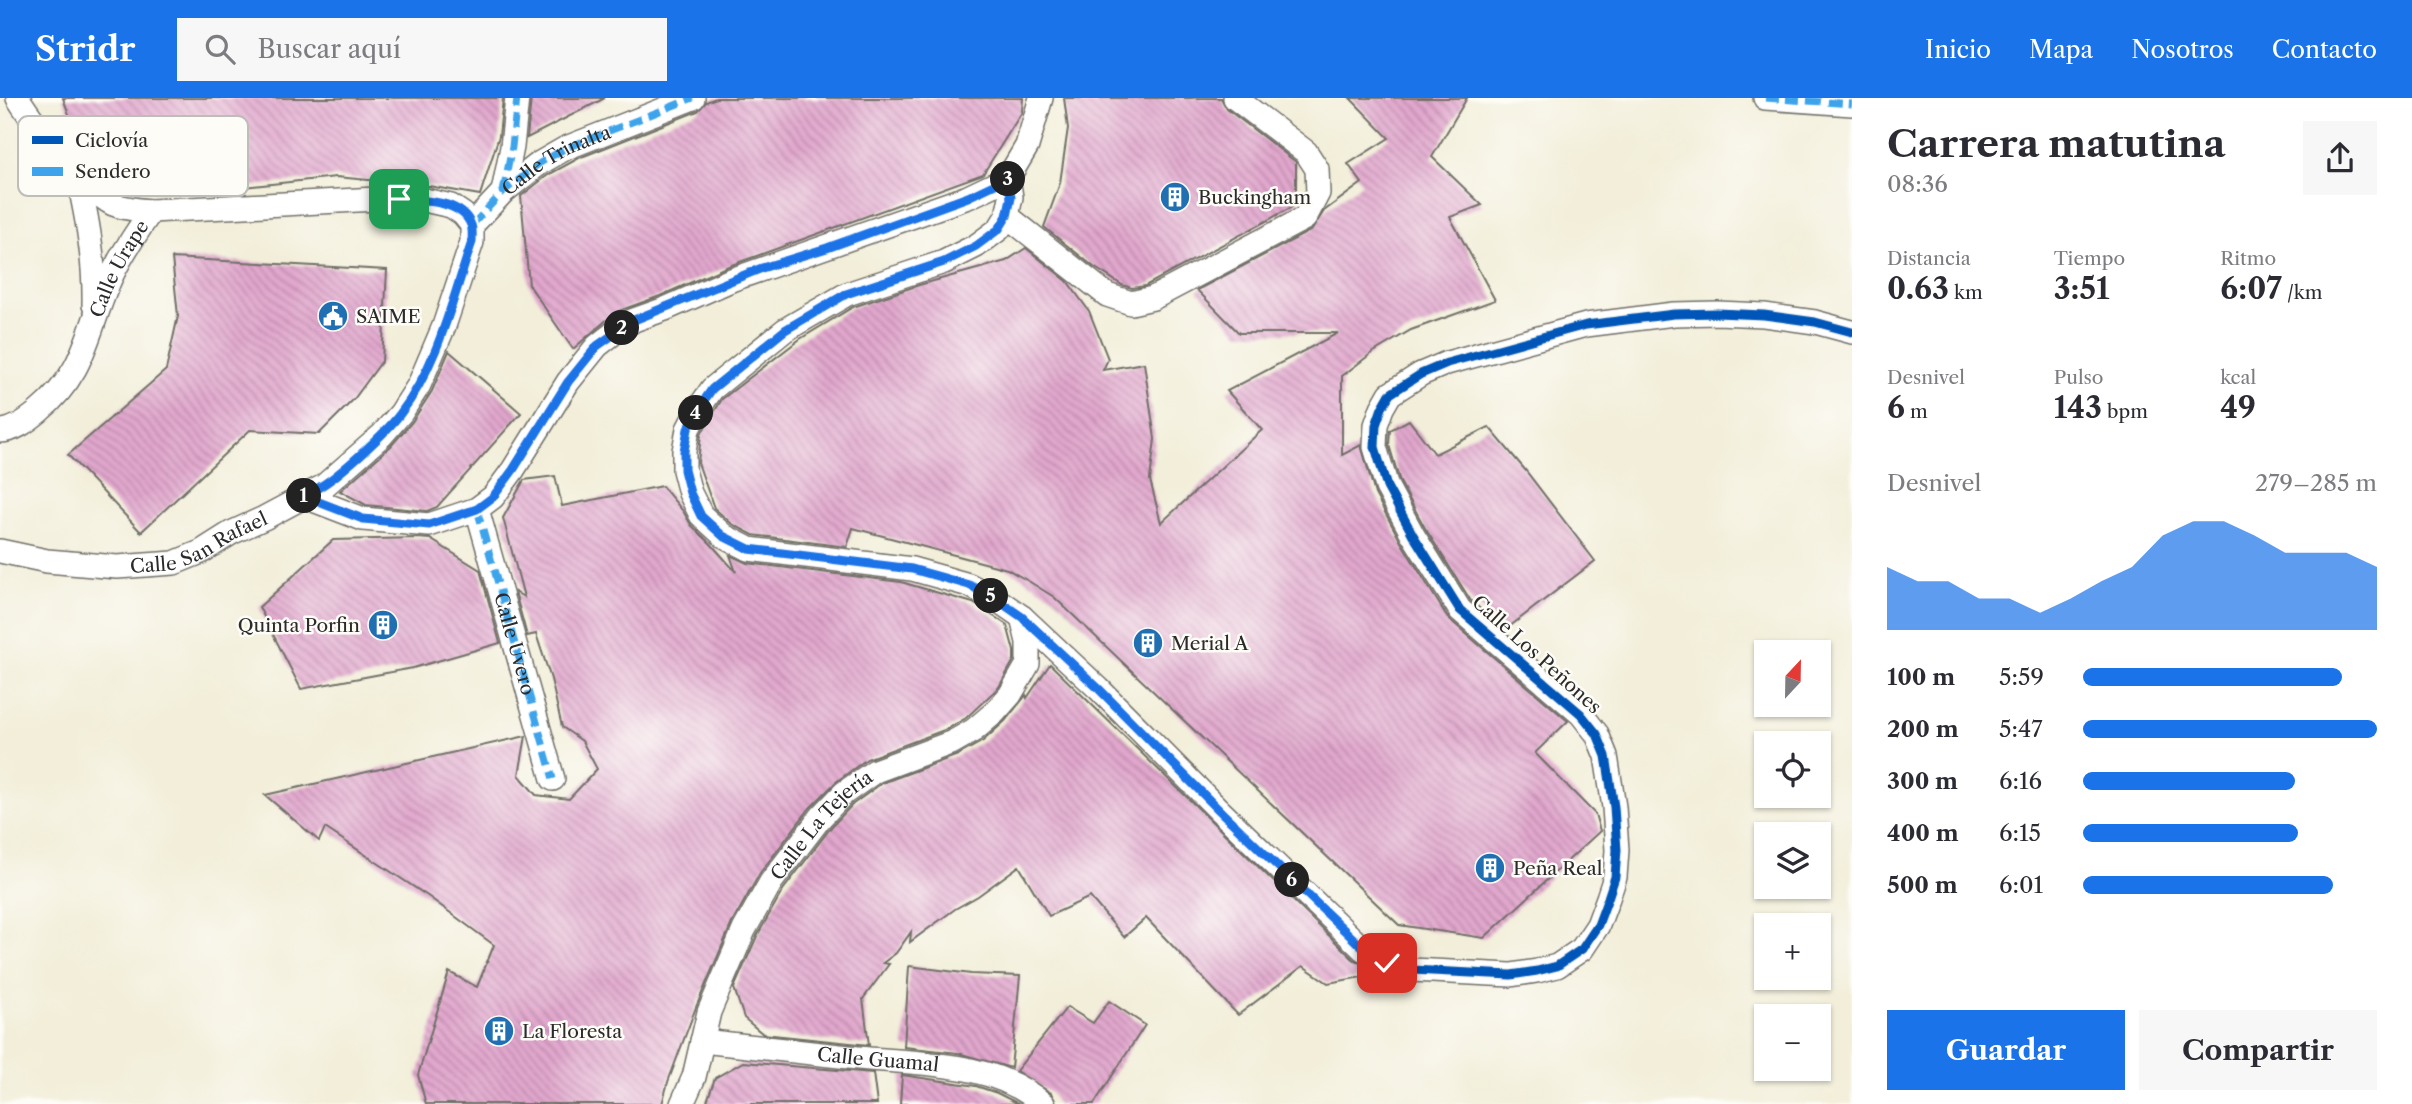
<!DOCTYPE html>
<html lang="es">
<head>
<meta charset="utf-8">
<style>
	:root { --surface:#fff; --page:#f7f7f7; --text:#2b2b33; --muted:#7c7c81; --accent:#1a73e8 }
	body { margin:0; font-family:"Libre Caslon Text",serif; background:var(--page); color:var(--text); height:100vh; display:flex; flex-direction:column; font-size:26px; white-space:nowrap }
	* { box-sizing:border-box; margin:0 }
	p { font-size:23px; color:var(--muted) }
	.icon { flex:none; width:38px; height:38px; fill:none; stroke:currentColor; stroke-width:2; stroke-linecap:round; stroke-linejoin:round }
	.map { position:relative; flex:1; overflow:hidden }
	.panel { display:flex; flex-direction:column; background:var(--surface); width:560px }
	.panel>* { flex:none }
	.needle { width:46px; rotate:22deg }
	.tools { position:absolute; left:1754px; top:542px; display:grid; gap:14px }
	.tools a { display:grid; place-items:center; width:77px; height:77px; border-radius:0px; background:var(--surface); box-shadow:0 2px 5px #0004; font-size:35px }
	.pin { position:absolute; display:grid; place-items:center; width:60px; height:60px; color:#fff; margin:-30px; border-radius:14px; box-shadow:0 4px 10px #0006 }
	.km { position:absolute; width:35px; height:35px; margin:-18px; border-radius:50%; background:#222; color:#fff; font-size:19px; line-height:35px; text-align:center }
	.round { display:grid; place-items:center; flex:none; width:74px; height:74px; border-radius:0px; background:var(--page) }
	.head { display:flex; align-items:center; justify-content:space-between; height:119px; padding:0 35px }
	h1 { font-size:38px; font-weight:700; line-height:52px }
	.figures { display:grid; grid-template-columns:repeat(3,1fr); gap:10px; height:119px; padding:7px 35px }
	.figures div { display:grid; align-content:center }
	.figures b { font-size:30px; font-weight:700 }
	.figures small { font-size:19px; font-weight:400 }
	.figures p { font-size:19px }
	.chart { height:196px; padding:14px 35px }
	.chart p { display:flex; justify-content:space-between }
	.chart svg { width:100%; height:126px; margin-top:7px; fill:var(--accent); opacity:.7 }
	.action { display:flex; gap:14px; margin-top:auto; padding:14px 35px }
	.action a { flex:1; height:80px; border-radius:0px; background:var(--accent); color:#fff; font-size:28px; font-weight:700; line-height:80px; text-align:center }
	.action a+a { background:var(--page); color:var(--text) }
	ul { padding:0 35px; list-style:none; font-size:23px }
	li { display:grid; grid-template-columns:112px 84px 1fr; align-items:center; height:52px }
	li i { height:18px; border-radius:9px; background:var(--accent) }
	header { display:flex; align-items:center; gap:42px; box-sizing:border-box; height:98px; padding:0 35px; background:var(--accent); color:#fff }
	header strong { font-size:33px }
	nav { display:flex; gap:38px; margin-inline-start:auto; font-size:24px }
	.search { width:490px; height:63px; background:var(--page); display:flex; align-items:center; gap:18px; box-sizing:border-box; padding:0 24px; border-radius:0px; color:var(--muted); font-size:26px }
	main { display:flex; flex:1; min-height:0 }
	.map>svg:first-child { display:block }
	.building { fill:url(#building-back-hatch) }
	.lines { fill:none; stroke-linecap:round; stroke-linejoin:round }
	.minor-casing { stroke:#716f68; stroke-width:26 }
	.minor { stroke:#fff; stroke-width:23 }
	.quiet { stroke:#3ea3eb; stroke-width:7; stroke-dasharray:14 7; stroke-linecap:butt }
	.cycleway-casing { stroke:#fdfcf7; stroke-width:13 }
	.cycleway { stroke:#0057b8; stroke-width:9 }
	.route-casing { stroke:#fff; stroke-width:14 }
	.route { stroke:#1a73e8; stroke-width:9 }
	.labels { text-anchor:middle; stroke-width:5; stroke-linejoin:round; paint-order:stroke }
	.street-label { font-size:19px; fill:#2b2b2b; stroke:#fdfcf7 }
	.poi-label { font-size:19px; fill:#2b2b2b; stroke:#fdfcf7; text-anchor:start }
	.key { fill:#fdfcf7; stroke:#bebdba; stroke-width:2 }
	.key-label { font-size:19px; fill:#2b2b2b }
</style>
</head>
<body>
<header>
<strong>Stridr</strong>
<div class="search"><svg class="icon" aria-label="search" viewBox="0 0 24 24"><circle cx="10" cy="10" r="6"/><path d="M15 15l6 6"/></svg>Buscar aquí</div>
<nav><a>Inicio</a><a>Mapa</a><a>Nosotros</a><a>Contacto</a></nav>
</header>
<main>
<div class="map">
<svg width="1852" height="1006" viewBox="0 0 1852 1006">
	<defs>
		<pattern id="building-back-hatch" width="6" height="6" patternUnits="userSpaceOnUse" patternTransform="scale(1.75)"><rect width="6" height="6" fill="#e2a7ce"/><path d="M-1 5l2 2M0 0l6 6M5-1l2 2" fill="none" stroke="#b788a7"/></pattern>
	</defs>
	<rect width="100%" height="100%" fill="#fdfcf7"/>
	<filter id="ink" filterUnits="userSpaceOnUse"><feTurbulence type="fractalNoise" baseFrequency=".0143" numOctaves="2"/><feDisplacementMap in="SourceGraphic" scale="14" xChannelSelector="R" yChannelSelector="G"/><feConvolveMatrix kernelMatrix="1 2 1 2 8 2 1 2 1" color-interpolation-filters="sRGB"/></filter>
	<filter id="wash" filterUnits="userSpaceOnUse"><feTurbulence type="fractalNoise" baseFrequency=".00686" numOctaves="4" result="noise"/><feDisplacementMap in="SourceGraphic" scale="28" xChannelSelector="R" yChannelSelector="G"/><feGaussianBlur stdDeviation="1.57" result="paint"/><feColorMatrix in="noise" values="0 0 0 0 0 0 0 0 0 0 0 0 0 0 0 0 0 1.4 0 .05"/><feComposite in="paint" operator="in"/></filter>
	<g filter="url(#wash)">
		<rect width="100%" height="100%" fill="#f2eed9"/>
		<g id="blocks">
			<!-- building -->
			<g class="building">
				<path d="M63,0H503L499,38L480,97L423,87L336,79L217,92L153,94L86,62Z"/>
				<path d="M531,0H605L527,40Z"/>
				<path d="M716,0H1023L1022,14L983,76L726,169L660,198L616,214L573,251L529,187L521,98L548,77L579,60L698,13L706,4Z"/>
				<path d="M1064,0H1221L1227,11L1296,64V107L1145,188L1132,190L1122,187L1094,169L1044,129L1060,85L1068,30Z"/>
				<path d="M1350,0H1467L1432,59L1482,107L1450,119L1495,202L1411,232L1372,255L1342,278V357L1361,347L1375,396L1401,444L1448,520L1568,623L1535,655L1595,716L1600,733L1484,840L1399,827L1054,499L1030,484L1007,471L853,430L847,449L753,437L732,426L714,410L698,365L701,336L722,301L800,241L853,209L919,187L1006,163L1026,150L1067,183L1089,213L1108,261L1103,272L1144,265L1155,341L1150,382L1161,425L1262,332L1227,293L1338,235H1239L1197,192L1312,132L1324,113L1362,85L1348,66L1389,40Z"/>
				<path d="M172,160L387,172L382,263L354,301L319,336L250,332L141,434L68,357L166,272L178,218Z"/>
				<path d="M449,253L521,315L437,409L427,413L366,407L340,393L391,348L412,324L432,293Z"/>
				<path d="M1409,322L1435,356L1489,329L1526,373L1595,463L1505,532L1471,503L1425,430L1400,384L1389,347L1390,332Z"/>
				<path d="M555,378L562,408L662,388L683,413L691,427L711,446L736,474L730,457L747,465L901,484L973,505L1007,527L1014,553V562L999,589L966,620L947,631L867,661L836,684L810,710L760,775L732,825L696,909L668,984L662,1006H426L418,977L449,874L477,889L494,847L429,799L325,730L319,743L265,697L526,638L519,677L536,697L569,701L597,671L582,643L562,629L551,581L536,536L527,538L515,494L524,499L503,420L524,382Z"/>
				<path d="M417,440L430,441L480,472L500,545L413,570L301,591L259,509L333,442Z"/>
				<path d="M1050,566L1353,861L1379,876L1328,885L1303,868L1238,917L1146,820L1124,839L1090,799L1049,818L1019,768L978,798L955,811L910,844L911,834L896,855L883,865L889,866L863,901L869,947L763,936L744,920L734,890L757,838L783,792L832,728L853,706L882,685L958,657L983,643L1005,623L1026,597L1027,600Z"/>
				<path d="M909,868L971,876L1020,878L1011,970L958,955L904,949Z"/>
				<path d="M1109,903L1145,927L1094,1006H1057L1051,995L1016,973L1067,909L1093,925Z"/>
				<path d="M743,964L873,975L877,1006H706L715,980Z"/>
				<path d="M902,977L976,988L997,995L1019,1006H900Z"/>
			</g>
		</g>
	</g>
	<g filter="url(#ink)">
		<use href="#blocks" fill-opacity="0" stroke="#716f68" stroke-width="2"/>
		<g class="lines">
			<!-- minor casing -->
			<g class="minor-casing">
				<g id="minor">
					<path d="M1765,0L1852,6"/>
					<path d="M77,74C87,119 95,161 94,207"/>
					<path d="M1008,80L1011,99L1007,118L999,131L976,148L944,164L847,196L785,232L712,291L699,310L688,331L684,353V372L690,395L701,417L724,438L749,451L912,471L969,487L996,501L1022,519L1099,591L1219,712L1363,851L1387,865L1412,872L1511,877L1537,873L1557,868L1582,851L1598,827L1608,800L1615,779L1617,752L1614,709L1606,658L1597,636L1581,616L1460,512L1413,437L1387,389L1375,349L1376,327L1382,310L1390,296L1421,276L1447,265L1586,227L1674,216L1717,215L1764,217L1815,224L1852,234"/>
					<path d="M503,94L512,49L517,0"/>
					<path d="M1007,118L1107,197L1131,205L1153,200L1305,120L1318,95L1317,71L1306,54L1235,0"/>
					<path id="s1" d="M472,127L503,94L540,65L566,50L693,0"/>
					<path id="s2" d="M0,333C14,333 27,323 38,314C84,276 86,239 107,188C118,161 135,137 151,113"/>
					<path d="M303,398L363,421L429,427L477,411L493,399L513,372L568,284L597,248L615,234L634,222L665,211L731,182L968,99L1008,80L1027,48L1041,0"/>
					<path id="s3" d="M477,411L553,681"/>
					<path id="s4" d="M0,453L47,463L117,469L174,465L201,454L231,435L264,420L324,388L382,337L401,315L419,287L444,228L472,144V127L463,116L451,108L420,101H376L151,113C139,112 125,111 113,106C86,93 34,26 18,0"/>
					<path id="s5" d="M702,943C754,949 806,954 858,960C920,966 994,963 1043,1006"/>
					<path id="s6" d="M682,1006L694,979L709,914L744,832L771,784L821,719L844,695L875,673L953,644L974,632L995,614L1010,597L1028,566V544L1022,519"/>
				</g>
			</g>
			<!-- minor -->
			<use href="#minor" class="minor"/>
			<!-- quiet -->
			<g class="quiet">
				<path d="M1765,0L1852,6"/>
				<path d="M503,94L512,49L517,0"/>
				<path d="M472,127L503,94L540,65L566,50L693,0"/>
				<path d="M477,411L553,681"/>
			</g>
			<!-- cycleway casing -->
			<g class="cycleway-casing">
				<path id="cycleway" d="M1008,80L1011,99L1007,118L999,131L976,148L944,164L847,196L785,232L712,291L699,310L688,331L684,353V372L690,395L701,417L724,438L749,451L912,471L969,487L996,501L1022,519L1099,591L1219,712L1363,851L1387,865L1412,872L1511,877L1537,873L1557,868L1582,851L1598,827L1608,800L1615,779L1617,752L1614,709L1606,658L1597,636L1581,616L1460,512L1413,437L1387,389L1375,349L1376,327L1382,310L1390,296L1421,276L1447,265L1586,227L1674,216L1717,215L1764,217L1815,224L1852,234"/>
			</g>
			<!-- cycleway -->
			<use href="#cycleway" class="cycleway"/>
		</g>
	</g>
	<g class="lines" filter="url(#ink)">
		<!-- route casing -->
		<g class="route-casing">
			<path id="route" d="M399,101C421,102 462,102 471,127C473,132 472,140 472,144C452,202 438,267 400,316C388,332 373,345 359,358C341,374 325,388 303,398L363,421L429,427L477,411L493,399L513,372L568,284L597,248L634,222L762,170L827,150L968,99L1008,80L1011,100L1007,118L999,131L976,148L944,164L846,196L785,232L712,291L699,310L688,331L684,353V372L690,395L701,418L723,438L749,451L912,471L969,487L996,501L1022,519L1099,591L1219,712L1363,850L1387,865"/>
		</g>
		<!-- route -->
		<use href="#route" class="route"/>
	</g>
	<!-- icons -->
	<defs>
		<g id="building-disc" transform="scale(1.575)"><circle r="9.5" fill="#1f6fb2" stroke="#fdfcf7"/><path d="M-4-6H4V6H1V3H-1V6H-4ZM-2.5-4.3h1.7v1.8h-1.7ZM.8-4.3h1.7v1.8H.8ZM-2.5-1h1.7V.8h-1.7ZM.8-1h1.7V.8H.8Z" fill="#fff"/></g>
		<g id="civic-disc" transform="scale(1.575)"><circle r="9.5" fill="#1f6fb2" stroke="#fdfcf7"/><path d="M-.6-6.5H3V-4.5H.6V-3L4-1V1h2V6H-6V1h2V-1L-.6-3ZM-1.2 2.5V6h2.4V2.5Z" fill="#fff"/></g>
	</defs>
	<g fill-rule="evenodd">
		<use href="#building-disc" x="1175" y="99"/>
		<use href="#civic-disc" x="333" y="218"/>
		<use href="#building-disc" x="383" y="527"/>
		<use href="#building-disc" x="1148" y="545"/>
		<use href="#building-disc" x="1490" y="770"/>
		<use href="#building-disc" x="499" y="933"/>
	</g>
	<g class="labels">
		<!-- street labels -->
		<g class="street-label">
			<text dy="7" stroke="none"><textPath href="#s1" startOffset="108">Calle Trinalta</textPath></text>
			<text dy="7" stroke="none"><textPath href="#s2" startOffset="210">Calle Urape</textPath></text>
			<text dy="7" stroke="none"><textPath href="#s4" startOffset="205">Calle San Rafael</textPath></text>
			<text dy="7" stroke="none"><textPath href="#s3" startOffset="140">Calle Uvero</textPath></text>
			<text transform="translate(1537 556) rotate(42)" y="7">Calle Los Peñones</text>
			<text dy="7" stroke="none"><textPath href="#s6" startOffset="317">Calle La Tejería</textPath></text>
			<text dy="7" stroke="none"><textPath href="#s5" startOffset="177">Calle Guamal</textPath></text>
		</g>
		<!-- poi labels -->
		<g class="poi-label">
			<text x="1198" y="106">Buckingham</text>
			<text x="356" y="225">SAIME</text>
			<text x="360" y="534" text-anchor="end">Quinta Porfin</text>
			<text x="1171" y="552">Merial A</text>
			<text x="1513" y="777">Peña Real</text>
			<text x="522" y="940">La Floresta</text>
		</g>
	</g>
	<!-- legend -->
	<rect x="18" y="18" width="230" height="80" rx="10" class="key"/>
	<rect x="32" y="38" width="31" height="8" fill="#0057b8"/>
	<rect x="32" y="69" width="31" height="9" fill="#3ea3eb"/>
	<g class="key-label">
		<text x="75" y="49">Ciclovía</text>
		<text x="75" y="80">Sendero</text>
	</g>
</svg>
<div class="tools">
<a><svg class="needle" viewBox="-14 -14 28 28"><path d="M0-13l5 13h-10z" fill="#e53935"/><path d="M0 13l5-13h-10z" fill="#7c7c81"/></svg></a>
<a><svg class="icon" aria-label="locate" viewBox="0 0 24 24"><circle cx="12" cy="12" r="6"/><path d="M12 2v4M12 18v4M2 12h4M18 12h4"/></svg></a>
<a><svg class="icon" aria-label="layers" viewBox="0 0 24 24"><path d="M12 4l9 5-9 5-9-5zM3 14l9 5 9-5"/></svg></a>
<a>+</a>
<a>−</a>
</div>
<div class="pin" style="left:399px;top:101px;background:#1e9e55"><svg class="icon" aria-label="arrive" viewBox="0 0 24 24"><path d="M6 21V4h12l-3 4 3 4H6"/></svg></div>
<div class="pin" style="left:1387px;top:865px;background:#d93025"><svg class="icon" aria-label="check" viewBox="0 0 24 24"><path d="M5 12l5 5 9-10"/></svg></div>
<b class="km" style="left:304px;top:398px">1</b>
<b class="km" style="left:622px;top:230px">2</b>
<b class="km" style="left:1008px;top:81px">3</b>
<b class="km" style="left:696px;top:315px">4</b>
<b class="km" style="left:991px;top:498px">5</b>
<b class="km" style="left:1292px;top:782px">6</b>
</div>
<section class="panel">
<div class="head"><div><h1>Carrera matutina</h1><p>08:36</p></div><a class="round"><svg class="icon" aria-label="share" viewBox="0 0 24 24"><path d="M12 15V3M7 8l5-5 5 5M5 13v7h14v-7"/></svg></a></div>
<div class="figures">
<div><p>Distancia</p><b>0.63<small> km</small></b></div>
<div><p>Tiempo</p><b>3:51</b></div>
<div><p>Ritmo</p><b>6:07<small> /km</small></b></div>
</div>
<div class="figures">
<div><p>Desnivel</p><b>6<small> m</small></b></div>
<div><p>Pulso</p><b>143<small> bpm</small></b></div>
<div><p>kcal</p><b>49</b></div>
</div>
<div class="chart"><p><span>Desnivel</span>279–285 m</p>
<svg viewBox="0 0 160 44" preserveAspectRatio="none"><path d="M0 44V22L10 27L20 27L30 33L40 33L50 38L60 33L70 27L80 22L90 11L100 6L110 6L120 11L130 17L140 17L150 17L160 22V44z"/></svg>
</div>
<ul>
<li><b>100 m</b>5:59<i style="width:88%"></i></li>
<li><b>200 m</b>5:47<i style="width:100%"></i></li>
<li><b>300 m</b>6:16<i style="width:72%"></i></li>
<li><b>400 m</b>6:15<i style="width:73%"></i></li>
<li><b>500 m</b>6:01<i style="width:85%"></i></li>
</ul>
<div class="action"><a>Guardar</a><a>Compartir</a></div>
</section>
</main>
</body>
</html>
